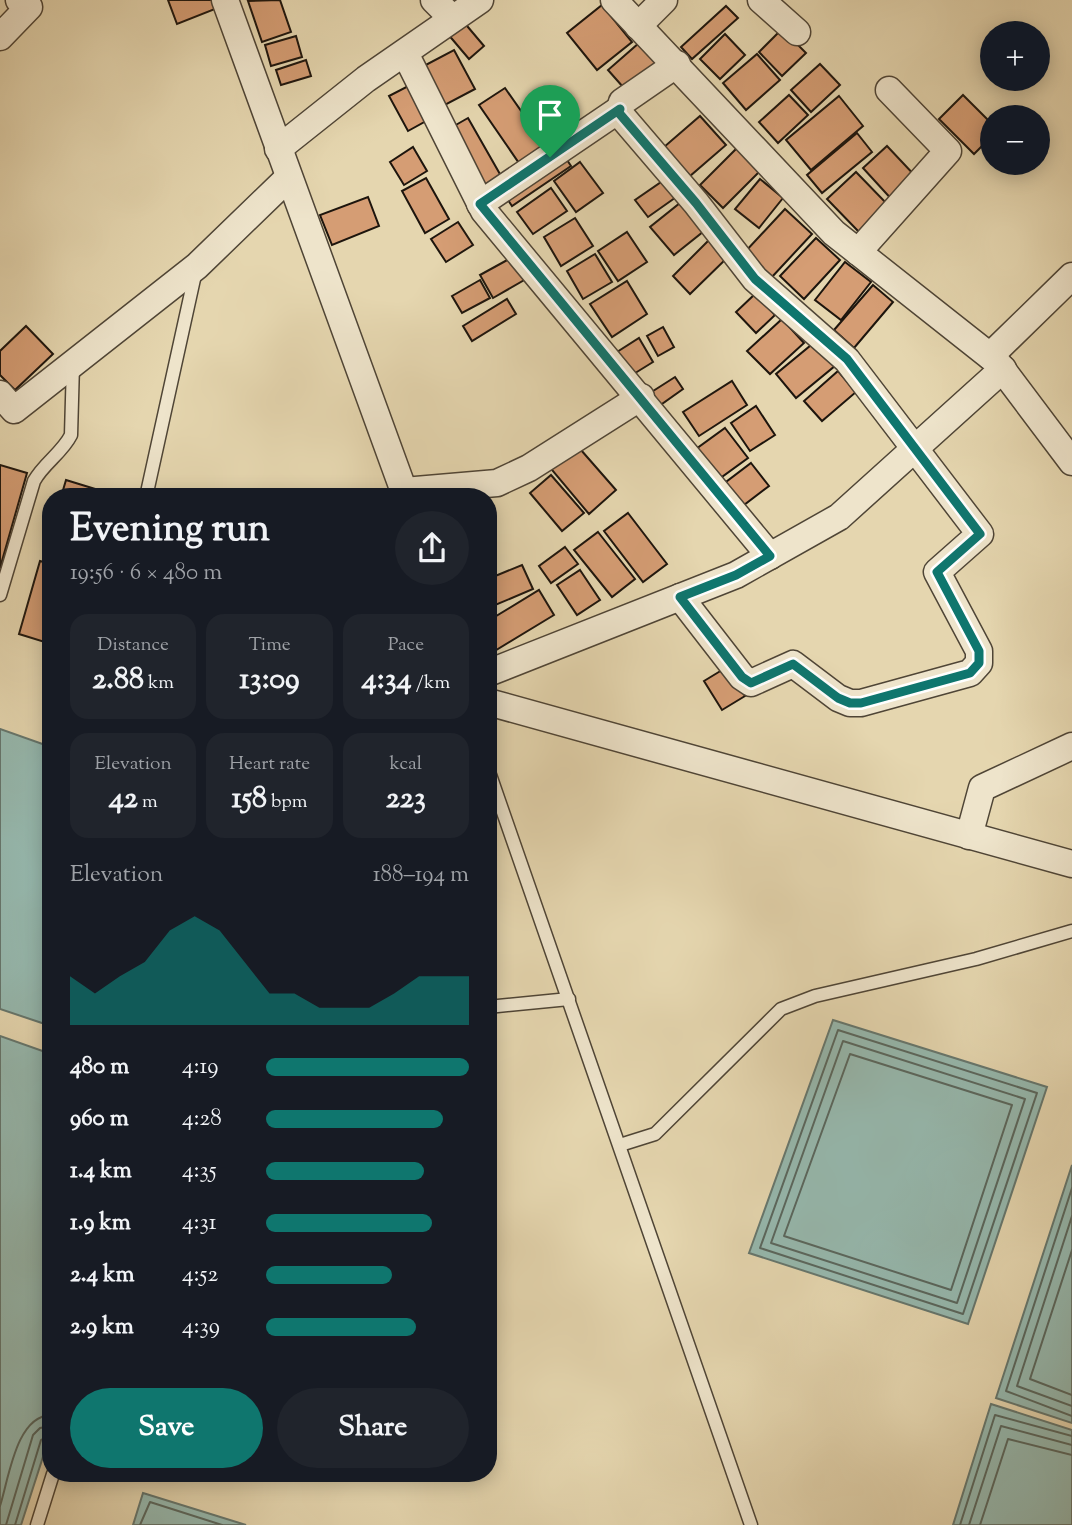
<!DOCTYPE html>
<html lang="en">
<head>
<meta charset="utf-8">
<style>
	:root { --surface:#171b24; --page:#20242c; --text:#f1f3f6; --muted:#9ea1a6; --accent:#0f766e }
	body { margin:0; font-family:"Sorts Mill Goudy",serif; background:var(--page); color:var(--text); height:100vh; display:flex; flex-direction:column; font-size:26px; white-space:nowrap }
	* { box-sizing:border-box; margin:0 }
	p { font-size:23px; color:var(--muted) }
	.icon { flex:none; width:38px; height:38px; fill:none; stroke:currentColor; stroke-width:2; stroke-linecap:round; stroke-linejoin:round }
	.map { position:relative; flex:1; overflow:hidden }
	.details { position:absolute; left:42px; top:488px; width:455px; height:994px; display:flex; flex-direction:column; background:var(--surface); border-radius:28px; box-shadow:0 4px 18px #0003 }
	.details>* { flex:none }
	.fabs { position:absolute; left:980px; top:21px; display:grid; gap:14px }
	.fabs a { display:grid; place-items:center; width:70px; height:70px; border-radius:50%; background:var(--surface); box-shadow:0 4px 18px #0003; font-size:35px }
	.pin { position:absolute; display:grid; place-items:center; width:60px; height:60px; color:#fff; margin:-72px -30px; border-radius:50% 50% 50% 0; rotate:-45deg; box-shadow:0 0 7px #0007 }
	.pin .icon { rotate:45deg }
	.round { display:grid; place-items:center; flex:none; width:74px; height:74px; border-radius:37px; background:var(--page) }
	.head { display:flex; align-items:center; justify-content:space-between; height:119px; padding:0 28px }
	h1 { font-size:38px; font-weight:800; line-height:52px }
	.stats { display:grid; grid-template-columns:repeat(3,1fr); gap:10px; height:119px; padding:7px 28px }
	.stats div { display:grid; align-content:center; border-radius:18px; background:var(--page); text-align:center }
	.stats b { font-size:30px; font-weight:800 }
	.stats small { font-size:19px; font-weight:400 }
	.stats p { font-size:19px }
	.chart { height:196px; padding:14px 28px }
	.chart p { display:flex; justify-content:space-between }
	.chart svg { width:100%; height:126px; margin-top:7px; fill:var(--accent); opacity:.7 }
	.primary-button { display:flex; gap:14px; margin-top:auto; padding:14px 28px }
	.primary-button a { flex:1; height:80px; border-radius:42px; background:var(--accent); color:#fff; font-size:28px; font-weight:800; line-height:80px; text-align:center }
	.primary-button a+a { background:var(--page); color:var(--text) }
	ul { padding:0 28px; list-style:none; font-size:23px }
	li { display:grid; grid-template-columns:112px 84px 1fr; align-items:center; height:52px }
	li i { height:18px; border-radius:9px; background:var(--accent) }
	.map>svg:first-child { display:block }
	.water { fill:#96b9af; stroke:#66776e; stroke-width:2 }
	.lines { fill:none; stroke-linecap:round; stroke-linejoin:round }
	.shore { stroke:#5a675e; stroke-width:2 }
	.building { fill:#d59d74; stroke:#1d150d; stroke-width:2 }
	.lane-casing { stroke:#4f4536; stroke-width:15 }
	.street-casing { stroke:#4f4536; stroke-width:29 }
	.lane { stroke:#eee4cb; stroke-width:12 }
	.street { stroke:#eee4cb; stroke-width:26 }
	.route-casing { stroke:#fff; stroke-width:14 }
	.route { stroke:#0f766e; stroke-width:9 }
</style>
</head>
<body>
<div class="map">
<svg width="1072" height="1525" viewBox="0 0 1072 1525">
	<rect width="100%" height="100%" fill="#e5d6af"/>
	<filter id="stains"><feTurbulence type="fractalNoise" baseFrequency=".00286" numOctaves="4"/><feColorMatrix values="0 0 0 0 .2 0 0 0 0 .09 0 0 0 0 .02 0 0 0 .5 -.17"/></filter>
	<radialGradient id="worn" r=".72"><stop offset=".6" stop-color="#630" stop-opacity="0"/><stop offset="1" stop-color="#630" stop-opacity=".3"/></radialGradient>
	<!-- water -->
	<g class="water">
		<path d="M0,729L51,747V1026L0,1009Z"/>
		<path d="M833,1020L1047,1087L968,1324L749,1253Z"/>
		<path d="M0,1036L51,1054V1432L21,1525H0Z"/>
		<path d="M1072,1165V1423L996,1398Z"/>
		<path d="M991,1404L1072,1430V1525H953Z"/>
		<path d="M143,1493L246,1525H133Z"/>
	</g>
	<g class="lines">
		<!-- shore -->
		<g class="shore">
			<path d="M838,1030L1037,1093L963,1314L760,1248Z"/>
			<path d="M843,1041L1025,1099L957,1303L771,1243Z"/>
			<path d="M850,1054L1012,1105L951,1290L784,1236Z"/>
			<path d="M1072,1188L1006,1391L1072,1416"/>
			<path d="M1072,1216L1017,1386L1072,1406"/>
			<path d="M1072,1250L1030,1379L1072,1395"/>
			<path d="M0,1506C9,1478 16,1416 51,1415"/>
			<path d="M6,1525L33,1435L40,1428L51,1426"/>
			<path d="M15,1525L41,1440L51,1434"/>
			<path d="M140,1525L150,1502L222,1525"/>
			<path d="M960,1525L995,1415L1072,1436"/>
			<path d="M969,1525L1001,1426L1072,1445"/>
			<path d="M980,1525L1008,1439L1072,1455"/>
		</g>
	</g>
	<!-- building -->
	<g class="building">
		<path d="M168,0H212L215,9L177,24Z"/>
		<path d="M280,0L291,32L262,42L248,1Z"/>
		<path d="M602,5L632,42L597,70L567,33Z"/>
		<path d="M726,6L738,18L692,59L681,47Z"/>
		<path d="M462,20L484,46L469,59L447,33Z"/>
		<path d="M782,29L806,53L782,76L759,52Z"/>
		<path d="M725,34L745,55L720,79L700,59Z"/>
		<path d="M296,36L302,57L271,66L265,45Z"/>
		<path d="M639,43L662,69L631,96L608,70Z"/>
		<path d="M454,50L475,89L441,107L420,68Z"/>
		<path d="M757,54L780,80L746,110L723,83Z"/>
		<path d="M306,60L311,76L281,85L276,70Z"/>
		<path d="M820,64L840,85L811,112L791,90Z"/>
		<path d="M416,82L435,116L408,131L389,96Z"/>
		<path d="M505,88L547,148L521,166L479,105Z"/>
		<path d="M789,95L808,115L778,143L759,122Z"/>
		<path d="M963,95L992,124V136L974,154L939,119Z"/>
		<path d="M839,96L863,126L811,170L786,140Z"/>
		<path d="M700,116L726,145L690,176L664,147Z"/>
		<path d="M468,118L505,183L484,195L447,130Z"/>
		<path d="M857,133L872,152L822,193L807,175Z"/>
		<path d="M887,146L919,180L895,203L863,168Z"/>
		<path d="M413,147L427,171L404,185L390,162Z"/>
		<path d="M737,148L761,170L723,208L700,185Z"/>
		<path d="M561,151L571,166L512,206L502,191Z"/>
		<path d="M580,162L603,193L576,212L554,181Z"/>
		<path d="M856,172L889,206L860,233L827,199Z"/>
		<path d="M426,178L449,219L425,233L402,191Z"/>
		<path d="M667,178L679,195L648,217L635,200Z"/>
		<path d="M760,179L783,198L759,228L735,209Z"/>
		<path d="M551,188L567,211L533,234L517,212Z"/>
		<path d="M368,197L379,226L332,245L320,215Z"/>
		<path d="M680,203L704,231L674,255L650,227Z"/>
		<path d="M785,209L812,234L771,278L744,253Z"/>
		<path d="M575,218L593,246L561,266L544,237Z"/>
		<path d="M458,222L473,245L446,262L431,239Z"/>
		<path d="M627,232L647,262L618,281L598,251Z"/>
		<path d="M713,236L731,254L690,294L673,276Z"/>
		<path d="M816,238L840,260L804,299L780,276Z"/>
		<path d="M520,253L533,275L493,298L480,275Z"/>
		<path d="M595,254L612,282L583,299L567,271Z"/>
		<path d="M845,262L871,282L841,320L815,300Z"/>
		<path d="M480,280L490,298L462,313L452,296Z"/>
		<path d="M627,281L647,314L612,337L590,304Z"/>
		<path d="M873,285L893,302L854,348L834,330Z"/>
		<path d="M755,294L775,315L756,333L736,312Z"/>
		<path d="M507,299L516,314L472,341L463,326Z"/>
		<path d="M782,319L804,343L770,374L747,351Z"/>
		<path d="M26,326L53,354L15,390L0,375V351Z"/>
		<path d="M663,327L674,347L658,356L647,336Z"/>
		<path d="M639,338L653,362L632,375L617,352Z"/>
		<path d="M816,341L836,365L796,398L776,374Z"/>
		<path d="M838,371L856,392L822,421L804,401Z"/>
		<path d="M675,377L683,389L659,406L650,393Z"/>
		<path d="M732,381L747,405L699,436L683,412Z"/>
		<path d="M756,406L775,435L750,451L731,423Z"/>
		<path d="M725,428L748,458L719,479L696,449Z"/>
		<path d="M574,442L616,490L589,514L547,464Z"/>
		<path d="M751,463L769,486L740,508L722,485Z"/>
		<path d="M0,465L27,473L0,568Z"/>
		<path d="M551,475L584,513L562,531L530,493Z"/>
		<path d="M66,480L118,496L117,497H61Z"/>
		<path d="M628,513L667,564L643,582L604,531Z"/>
		<path d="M598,532L635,579L612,597L574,550Z"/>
		<path d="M565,547L578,564L551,583L539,566Z"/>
		<path d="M40,561L51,564V644L19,634Z"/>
		<path d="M522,565L533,589L488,608V579Z"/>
		<path d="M580,570L600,600L577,615L557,585Z"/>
		<path d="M539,590L554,615L488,655V621Z"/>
		<path d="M727,667L745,696L722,710L704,681Z"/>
	</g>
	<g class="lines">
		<!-- lane casing -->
		<g class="lane-casing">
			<g id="lane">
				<path d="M146,497L196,270"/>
				<path d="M0,595L34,481C44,463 62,453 71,435L73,364"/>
				<path d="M488,769L751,1525"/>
				<path d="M488,1007L569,999"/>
				<path d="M620,1145L655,1134L781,1009L815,996L976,959L1072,931"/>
				<path d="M37,1525L53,1474"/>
			</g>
		</g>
		<!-- street casing -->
		<g class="street-casing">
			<g id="street">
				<path d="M225,0L406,497"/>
				<path d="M434,0L452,18"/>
				<path d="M614,0L834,233L996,361L1072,462"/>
				<path d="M761,0L797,32"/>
				<path d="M638,26L664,0"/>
				<path d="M0,37L29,7L19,0"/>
				<path d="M405,53L484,211L770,556"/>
				<path d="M677,64L622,102L619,113L696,203L755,279L847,360L980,534L937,572L979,651V663L970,673L861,703H850L838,698L793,664L751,683L742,677L680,597"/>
				<path d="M278,149L366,79L480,0"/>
				<path d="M480,204L620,109"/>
				<path d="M858,252L948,151L889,90"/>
				<path d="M990,356L1072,276"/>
				<path d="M0,394L14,410L197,266L288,178"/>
				<path d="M404,491L497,483L529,468L641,397"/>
				<path d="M488,673L736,575L839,517L1003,369"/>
				<path d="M488,702L1072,864"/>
				<path d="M969,836L982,788L1072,746"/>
			</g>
		</g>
		<!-- lane -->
		<use href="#lane" class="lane"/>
		<!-- street -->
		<use href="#street" class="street"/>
	</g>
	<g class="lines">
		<!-- route casing -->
		<g class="route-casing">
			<path id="route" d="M620,109L619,113L696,203L755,279L847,359L980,534L937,572L979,651V663L970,673L861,703H850L838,698L793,664L751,683L742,677L680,597L736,575L770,556L480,204Z"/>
		</g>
		<!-- route -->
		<use href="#route" class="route"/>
	</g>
	<rect width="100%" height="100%" filter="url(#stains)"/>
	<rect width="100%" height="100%" fill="url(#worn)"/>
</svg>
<div class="fabs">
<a>+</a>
<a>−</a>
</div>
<div class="pin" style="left:550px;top:157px;background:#1e9e55"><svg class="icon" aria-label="arrive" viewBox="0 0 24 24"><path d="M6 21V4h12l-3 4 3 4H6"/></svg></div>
<section class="details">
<div class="head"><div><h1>Evening run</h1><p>19:56 · 6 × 480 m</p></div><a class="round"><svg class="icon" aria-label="share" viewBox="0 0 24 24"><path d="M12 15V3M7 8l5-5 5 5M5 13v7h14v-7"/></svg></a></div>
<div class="stats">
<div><p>Distance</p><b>2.88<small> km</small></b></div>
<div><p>Time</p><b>13:09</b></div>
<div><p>Pace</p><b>4:34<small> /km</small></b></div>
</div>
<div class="stats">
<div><p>Elevation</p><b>42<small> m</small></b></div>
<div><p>Heart rate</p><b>158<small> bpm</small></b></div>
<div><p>kcal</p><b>223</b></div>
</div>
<div class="chart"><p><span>Elevation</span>188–194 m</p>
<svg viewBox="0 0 160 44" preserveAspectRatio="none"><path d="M0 44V27L10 33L20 27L30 22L40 11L50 6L60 11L70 22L80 33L90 33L100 38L110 38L120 38L130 33L140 27L150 27L160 27V44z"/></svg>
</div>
<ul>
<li><b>480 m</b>4:19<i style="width:100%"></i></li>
<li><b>960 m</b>4:28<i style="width:87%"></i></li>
<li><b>1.4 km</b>4:35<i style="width:78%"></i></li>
<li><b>1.9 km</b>4:31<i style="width:82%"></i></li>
<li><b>2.4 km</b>4:52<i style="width:62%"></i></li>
<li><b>2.9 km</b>4:39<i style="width:74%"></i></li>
</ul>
<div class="primary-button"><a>Save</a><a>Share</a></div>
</section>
</div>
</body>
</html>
